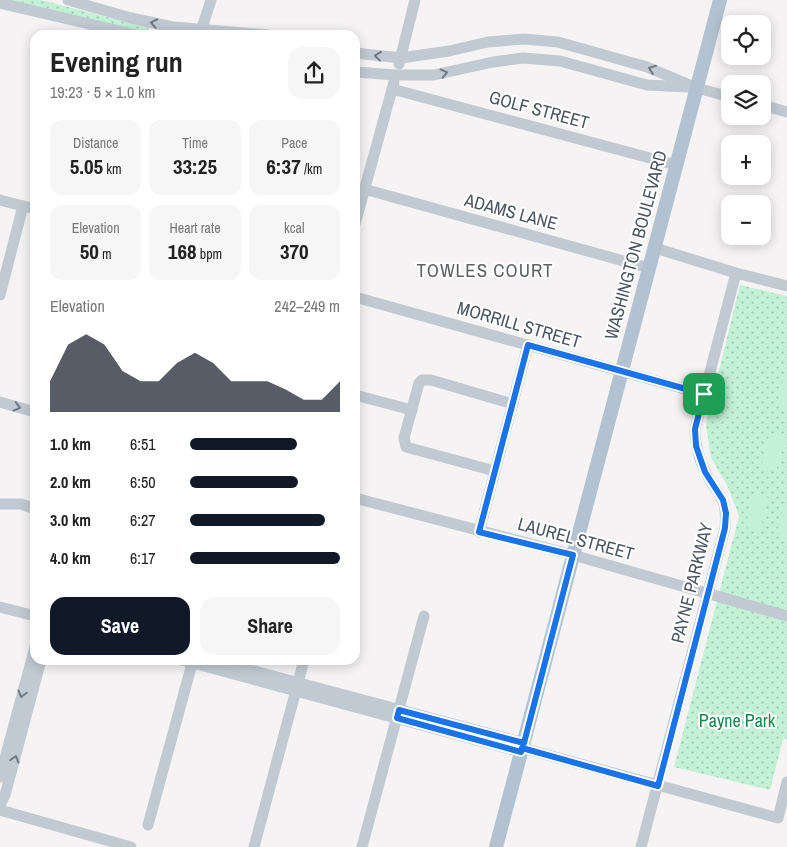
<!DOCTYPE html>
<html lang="en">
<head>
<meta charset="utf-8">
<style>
	:root { --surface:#fff; --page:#f6f6f6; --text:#222; --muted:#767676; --accent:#111827 }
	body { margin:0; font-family:"Archivo Narrow",sans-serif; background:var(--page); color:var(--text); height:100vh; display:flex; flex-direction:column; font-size:19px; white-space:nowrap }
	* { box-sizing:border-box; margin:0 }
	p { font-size:16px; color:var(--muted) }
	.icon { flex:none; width:28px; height:28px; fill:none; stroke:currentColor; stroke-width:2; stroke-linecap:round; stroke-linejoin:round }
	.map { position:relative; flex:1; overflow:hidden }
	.sheet { position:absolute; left:30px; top:30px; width:330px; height:635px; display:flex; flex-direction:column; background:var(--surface); border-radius:15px; box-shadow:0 2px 12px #0003 }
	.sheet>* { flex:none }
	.fabs { position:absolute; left:721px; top:15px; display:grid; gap:10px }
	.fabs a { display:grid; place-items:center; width:50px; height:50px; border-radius:10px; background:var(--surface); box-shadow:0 2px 12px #0003; font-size:25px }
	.pin { position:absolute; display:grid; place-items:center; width:42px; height:42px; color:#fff; margin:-21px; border-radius:10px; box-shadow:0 2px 8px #0006 }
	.round { display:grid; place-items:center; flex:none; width:52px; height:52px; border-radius:15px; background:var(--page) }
	.headline { display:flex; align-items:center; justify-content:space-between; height:85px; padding:0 20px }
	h1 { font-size:28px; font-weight:700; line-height:38px }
	.figures { display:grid; grid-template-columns:repeat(3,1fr); gap:8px; height:85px; padding:5px 20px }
	.figures div { display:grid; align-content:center; border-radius:12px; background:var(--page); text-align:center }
	.figures b { font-size:21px; font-weight:700 }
	.figures small { font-size:14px; font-weight:400 }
	.figures p { font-size:14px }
	.chart { height:140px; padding:10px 20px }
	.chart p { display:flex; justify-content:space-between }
	.chart svg { width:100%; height:90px; margin-top:5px; fill:var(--accent); opacity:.7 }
	.cta { display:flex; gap:10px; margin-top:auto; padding:10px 20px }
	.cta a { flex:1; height:58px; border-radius:15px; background:var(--accent); color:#fff; font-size:20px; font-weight:700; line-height:58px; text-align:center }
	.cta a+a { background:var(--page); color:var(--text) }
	ul { padding:0 20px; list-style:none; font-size:16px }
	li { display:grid; grid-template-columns:80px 60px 1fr; align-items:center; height:38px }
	li i { height:12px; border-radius:6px; background:var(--accent) }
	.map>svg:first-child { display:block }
	.park { fill:url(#park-dots) }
	.pitch { fill:#c3f1d5 }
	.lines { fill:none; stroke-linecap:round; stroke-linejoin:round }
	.minor { stroke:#c1cad2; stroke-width:11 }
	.major { stroke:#b3c2d1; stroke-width:14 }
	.oneway { stroke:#6e7983 }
	.route-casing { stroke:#fff; stroke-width:10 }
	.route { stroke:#1a73e8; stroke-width:6 }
	.labels { text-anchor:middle; stroke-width:4; stroke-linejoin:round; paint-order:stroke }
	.street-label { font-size:18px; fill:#4a5661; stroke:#fff }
	.park-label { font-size:18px; fill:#17864f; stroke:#fff }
	.neighbourhood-label { font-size:19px; letter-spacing:1px; fill:#5f6368; stroke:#fff }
</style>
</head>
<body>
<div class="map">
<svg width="787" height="847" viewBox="0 0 787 847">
	<defs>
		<pattern id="park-dots" width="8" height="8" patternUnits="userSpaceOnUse" patternTransform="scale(1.25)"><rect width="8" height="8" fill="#c3f1d5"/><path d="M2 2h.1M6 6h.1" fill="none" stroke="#a0c6b0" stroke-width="1.8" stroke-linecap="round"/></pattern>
	</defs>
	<rect width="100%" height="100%" fill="#f5f3f3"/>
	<!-- park -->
	<g class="park">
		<path d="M3,0H41L149,28L148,31L98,25Z"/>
		<path d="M740,285L787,296V739H783L770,790L674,767L739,516L727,485L711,458L706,424Z"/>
	</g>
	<!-- pitch -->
	<g class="pitch">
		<path d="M785,373H787V409L776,406Z"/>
		<path d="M770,433L785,438L776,471L761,467Z"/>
		<path d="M754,494L769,498L760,531L745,527Z"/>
		<path d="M785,502L787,503V538L776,535Z"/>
	</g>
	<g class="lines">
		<!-- minor -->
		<g class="minor">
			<path d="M68,0L131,18L173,27L269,35"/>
			<path d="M0,3L136,35"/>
			<path d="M200,34L211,0"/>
			<path d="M355,53L401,58L449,51L488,42L524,39L558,42L647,67L697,88L730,97"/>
			<path d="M399,64L415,0"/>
			<path d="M355,72L396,75H434L493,62L523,58L560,61L647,85L688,87"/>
			<path d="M392,89L676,165"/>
			<path d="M762,105L787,112"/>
			<path d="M364,189L649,268"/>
			<path d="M0,200L35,209"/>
			<path d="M355,224L394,82"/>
			<path d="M655,248L736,273L787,286"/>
			<path d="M0,295L23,206"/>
			<path d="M355,297L703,394"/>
			<path d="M355,395L412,410"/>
			<path d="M0,402L35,412"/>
			<path d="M495,471L406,447L404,438L419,383L422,380H431L513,404"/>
			<path d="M355,498L573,555L787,616"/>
			<path d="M0,504H21L35,509"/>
			<path d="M479,532L528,345"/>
			<path d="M0,607L35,616"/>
			<path d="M182,660L521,752"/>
			<path d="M213,660L524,743"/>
			<path d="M522,748L778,818L787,782"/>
			<path d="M0,777L35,647"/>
			<path d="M0,805L5,795L41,660"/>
			<path d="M0,810L131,847"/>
			<path d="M148,825L193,660"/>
			<path d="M254,847L304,660"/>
			<path d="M362,847L424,616"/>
			<path d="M641,847L725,528C728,495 717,496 705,471C698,457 695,444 695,429L736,273"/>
		</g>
		<!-- major -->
		<path class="major" d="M496,847L720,0"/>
	</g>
	<!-- one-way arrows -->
	<defs><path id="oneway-chevron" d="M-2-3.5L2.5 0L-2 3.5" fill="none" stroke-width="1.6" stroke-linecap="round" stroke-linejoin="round" transform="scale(1.25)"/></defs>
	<g class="oneway">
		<use href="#oneway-chevron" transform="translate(154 23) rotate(-168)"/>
		<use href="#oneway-chevron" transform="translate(378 56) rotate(-174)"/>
		<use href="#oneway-chevron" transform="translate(652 69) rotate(-159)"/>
		<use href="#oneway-chevron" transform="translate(444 73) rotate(-13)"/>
		<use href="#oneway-chevron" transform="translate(17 407) rotate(15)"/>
		<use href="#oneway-chevron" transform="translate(22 694) rotate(105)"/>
		<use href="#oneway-chevron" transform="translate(15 759) rotate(-74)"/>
	</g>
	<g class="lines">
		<!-- route casing -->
		<g class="route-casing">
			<path id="route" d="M528,345L704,394L695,429L696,446L705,472L723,500L726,513L725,528L658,786L522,748L521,752L397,718L399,710L524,743L573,555L479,532Z"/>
		</g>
		<!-- route -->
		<use href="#route" class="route"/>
	</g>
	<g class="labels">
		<!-- street labels -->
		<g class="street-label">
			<text transform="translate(539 110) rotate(15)" y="6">GOLF STREET</text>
			<text transform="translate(511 212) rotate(15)" y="6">ADAMS LANE</text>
			<text transform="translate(636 245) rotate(-75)" y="6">WASHINGTON BOULEVARD</text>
			<text transform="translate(519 325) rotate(16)" y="6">MORRILL STREET</text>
			<text transform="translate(576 539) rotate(15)" y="6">LAUREL STREET</text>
			<text transform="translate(692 583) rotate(-76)" y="6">PAYNE PARKWAY</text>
		</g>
		<!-- park labels -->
		<g class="park-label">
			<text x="737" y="727">Payne Park</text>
		</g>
		<!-- neighbourhood labels -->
		<g class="neighbourhood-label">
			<text x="485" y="277">TOWLES COURT</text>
		</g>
	</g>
</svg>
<div class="fabs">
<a><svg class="icon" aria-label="locate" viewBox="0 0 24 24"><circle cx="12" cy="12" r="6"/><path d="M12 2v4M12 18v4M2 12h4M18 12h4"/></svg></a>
<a><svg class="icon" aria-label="layers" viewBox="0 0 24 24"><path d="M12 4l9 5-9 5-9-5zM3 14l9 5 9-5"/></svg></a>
<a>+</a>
<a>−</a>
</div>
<div class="pin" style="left:704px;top:394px;background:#1e9e55"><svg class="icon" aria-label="arrive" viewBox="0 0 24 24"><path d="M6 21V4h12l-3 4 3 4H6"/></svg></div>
<section class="sheet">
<div class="headline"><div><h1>Evening run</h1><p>19:23 · 5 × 1.0 km</p></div><a class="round"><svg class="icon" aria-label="share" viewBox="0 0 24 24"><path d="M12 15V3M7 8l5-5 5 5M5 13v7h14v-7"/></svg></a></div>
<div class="figures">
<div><p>Distance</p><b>5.05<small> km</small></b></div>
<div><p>Time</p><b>33:25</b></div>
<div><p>Pace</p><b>6:37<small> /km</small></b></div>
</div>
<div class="figures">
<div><p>Elevation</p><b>50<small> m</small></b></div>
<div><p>Heart rate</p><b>168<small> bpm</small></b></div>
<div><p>kcal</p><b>370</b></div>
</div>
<div class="chart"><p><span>Elevation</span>242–249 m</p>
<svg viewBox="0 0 160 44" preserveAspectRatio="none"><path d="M0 44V29L10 11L20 6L30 11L40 24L50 29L60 29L70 20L80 15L90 20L100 29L110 29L120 29L130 33L140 38L150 38L160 29V44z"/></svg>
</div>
<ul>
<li><b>1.0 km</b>6:51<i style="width:71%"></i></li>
<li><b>2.0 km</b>6:50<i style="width:72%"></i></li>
<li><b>3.0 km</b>6:27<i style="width:90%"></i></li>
<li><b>4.0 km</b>6:17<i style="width:100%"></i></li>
</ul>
<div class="cta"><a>Save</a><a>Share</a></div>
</section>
</div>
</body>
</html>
